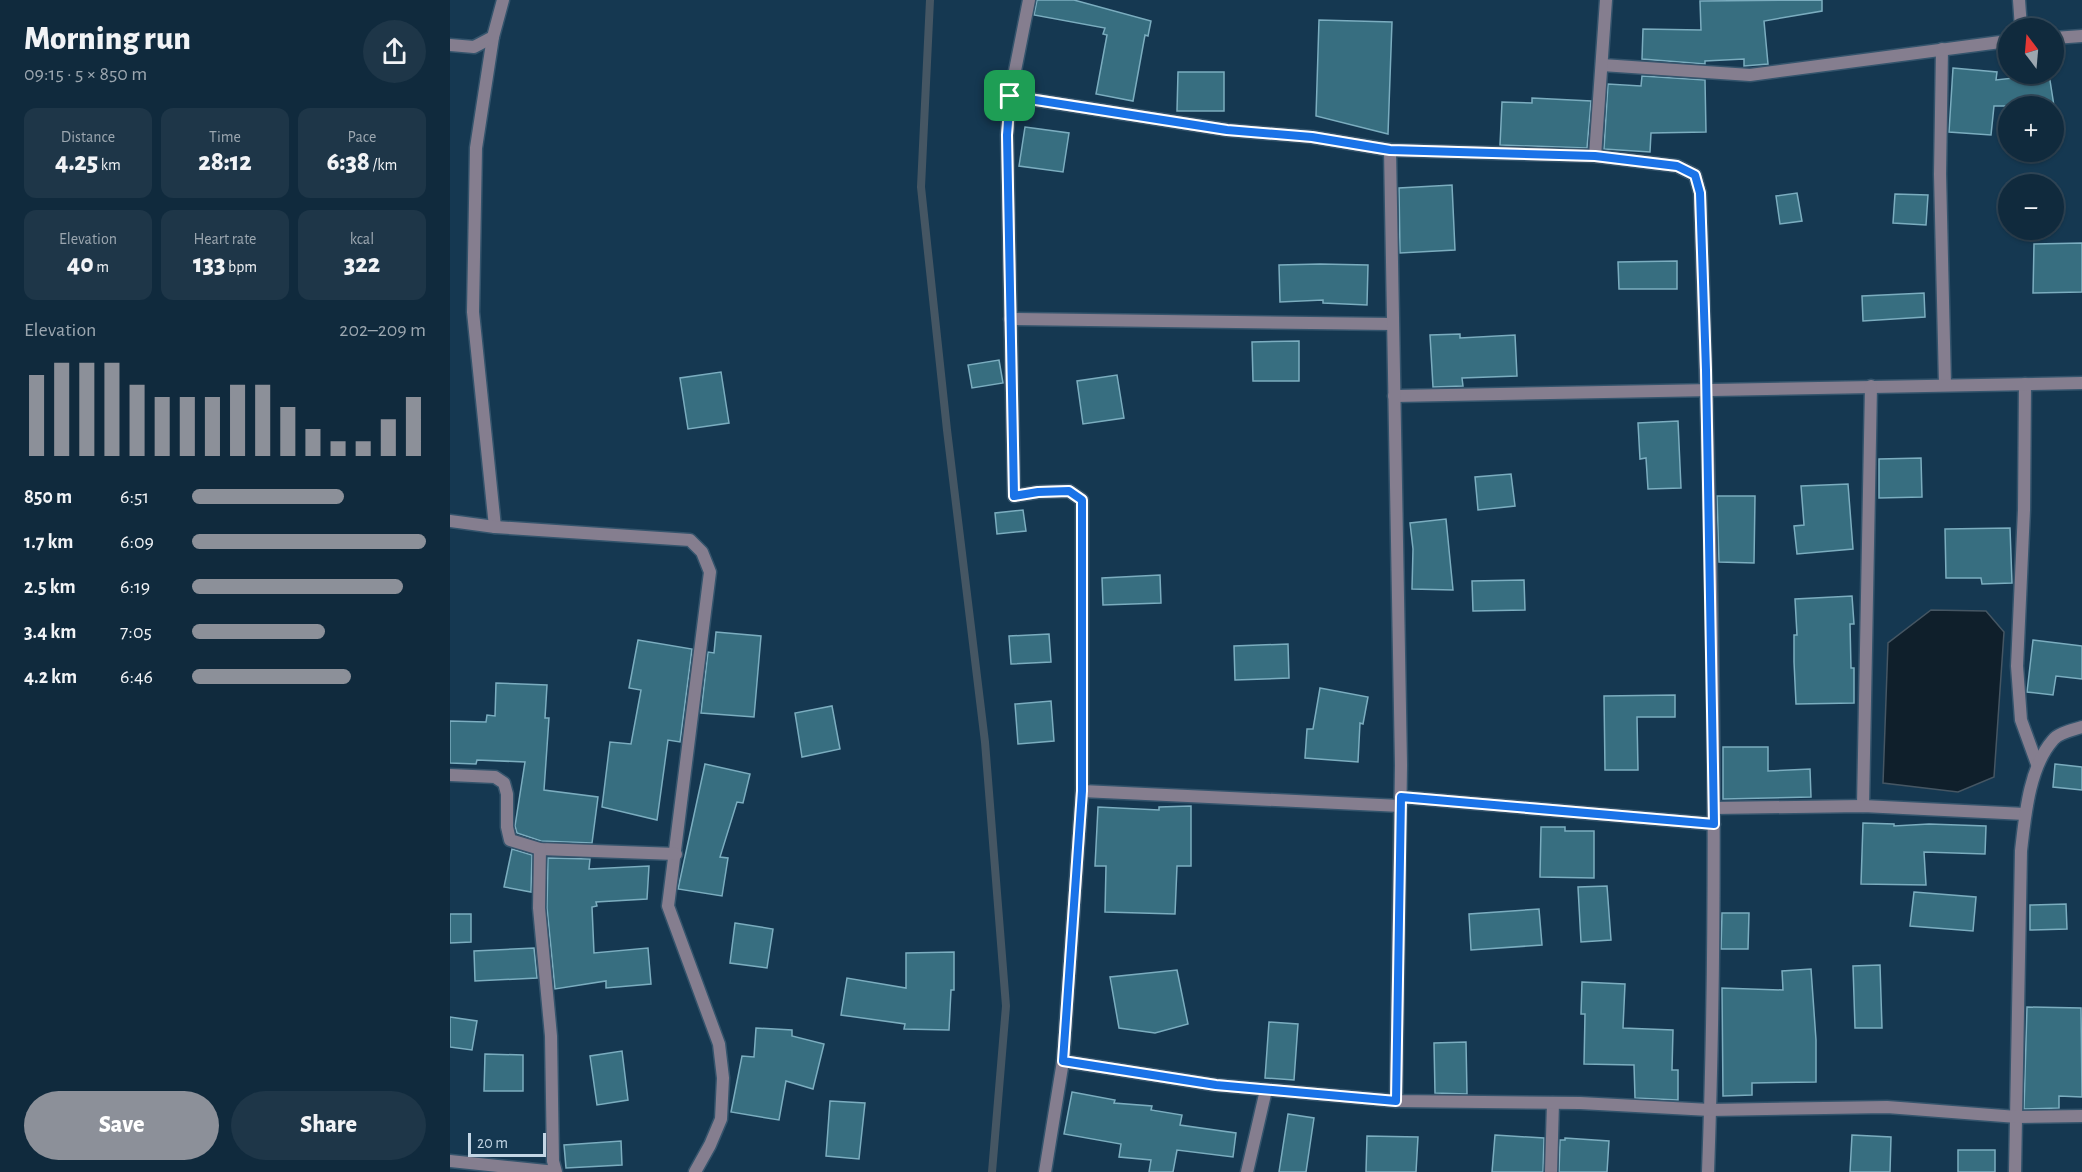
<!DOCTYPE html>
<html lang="en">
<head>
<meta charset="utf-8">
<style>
	:root { --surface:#102a3d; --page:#1e3648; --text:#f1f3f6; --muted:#9ca7b0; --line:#304657; --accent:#8c9099 }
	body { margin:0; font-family:"Alegreya Sans",sans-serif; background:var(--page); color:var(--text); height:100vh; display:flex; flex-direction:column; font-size:22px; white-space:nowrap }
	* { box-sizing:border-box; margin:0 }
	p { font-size:20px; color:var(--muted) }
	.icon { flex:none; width:33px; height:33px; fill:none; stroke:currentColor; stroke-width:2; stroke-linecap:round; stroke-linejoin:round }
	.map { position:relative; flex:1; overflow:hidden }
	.side { display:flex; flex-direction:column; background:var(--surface); width:450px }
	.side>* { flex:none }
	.needle { width:39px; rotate:344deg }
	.controls { position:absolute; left:1548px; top:18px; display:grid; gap:12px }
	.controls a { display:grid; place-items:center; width:66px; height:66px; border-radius:50%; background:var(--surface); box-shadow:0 2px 4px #0004,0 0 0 2px var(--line); font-size:30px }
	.scale { position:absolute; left:18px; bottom:15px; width:78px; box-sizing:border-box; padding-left:6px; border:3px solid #c3d6e5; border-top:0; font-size:16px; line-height:21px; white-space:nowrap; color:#c3d6e5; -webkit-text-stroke:4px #153851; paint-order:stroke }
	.pin { position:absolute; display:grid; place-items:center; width:51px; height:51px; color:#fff; margin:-26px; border-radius:12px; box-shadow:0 3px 9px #0006 }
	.round { display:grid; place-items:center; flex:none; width:63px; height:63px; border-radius:32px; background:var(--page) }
	.summary { display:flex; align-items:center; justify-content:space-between; height:102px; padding:0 24px }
	h1 { font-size:33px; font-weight:800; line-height:45px }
	.stats { display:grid; grid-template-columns:repeat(3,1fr); gap:9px; height:102px; padding:6px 24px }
	.stats div { display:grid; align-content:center; border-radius:12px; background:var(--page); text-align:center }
	.stats b { font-size:26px; font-weight:800 }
	.stats small { font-size:16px; font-weight:400 }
	.stats p { font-size:16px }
	.chart { height:168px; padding:12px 24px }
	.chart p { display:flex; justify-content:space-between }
	.chart svg { width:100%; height:108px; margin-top:6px; stroke:var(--accent); stroke-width:6 }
	.button { display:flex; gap:12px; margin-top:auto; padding:12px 24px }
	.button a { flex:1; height:69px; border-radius:36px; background:var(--accent); color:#fff; font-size:24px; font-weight:800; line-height:69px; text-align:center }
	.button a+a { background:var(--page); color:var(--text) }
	ul { padding:0 24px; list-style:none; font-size:20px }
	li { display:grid; grid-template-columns:96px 72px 1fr; align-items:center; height:45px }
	li i { height:15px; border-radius:8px; background:var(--accent) }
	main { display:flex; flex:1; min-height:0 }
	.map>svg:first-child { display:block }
	.water { fill:#0f1f2b; stroke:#455663; stroke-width:1.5 }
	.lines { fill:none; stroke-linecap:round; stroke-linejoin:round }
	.stream { stroke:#455663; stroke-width:8 }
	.building { fill:#376e80; stroke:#7badbf; stroke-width:1.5 }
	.minor-casing { stroke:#34546c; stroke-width:15 }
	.tertiary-casing { stroke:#34546c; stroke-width:15 }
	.minor { stroke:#857e8f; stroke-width:12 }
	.tertiary { stroke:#857e8f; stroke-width:12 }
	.route-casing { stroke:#fff; stroke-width:12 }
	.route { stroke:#1a73e8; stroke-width:8 }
</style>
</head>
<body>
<main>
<section class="side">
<div class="summary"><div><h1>Morning run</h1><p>09:15 · 5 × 850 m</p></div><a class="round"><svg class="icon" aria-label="share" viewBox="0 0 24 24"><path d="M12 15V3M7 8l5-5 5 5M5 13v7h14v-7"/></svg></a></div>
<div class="stats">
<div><p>Distance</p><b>4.25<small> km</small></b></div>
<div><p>Time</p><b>28:12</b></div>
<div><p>Pace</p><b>6:38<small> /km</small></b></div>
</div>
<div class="stats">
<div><p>Elevation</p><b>40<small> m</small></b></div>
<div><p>Heart rate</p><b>133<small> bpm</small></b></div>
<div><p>kcal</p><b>322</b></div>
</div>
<div class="chart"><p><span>Elevation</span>202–209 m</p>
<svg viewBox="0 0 160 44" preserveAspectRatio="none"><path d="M5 44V11M15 44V6M25 44V6M35 44V6M45 44V15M55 44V20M65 44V20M75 44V20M85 44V15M95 44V15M105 44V24M115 44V33M125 44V38M135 44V38M145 44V29M155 44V20"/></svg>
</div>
<ul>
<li><b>850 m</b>6:51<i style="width:65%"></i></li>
<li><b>1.7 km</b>6:09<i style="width:100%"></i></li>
<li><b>2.5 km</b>6:19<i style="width:90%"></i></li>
<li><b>3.4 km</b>7:05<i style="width:57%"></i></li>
<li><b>4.2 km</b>6:46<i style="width:68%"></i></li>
</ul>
<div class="button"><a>Save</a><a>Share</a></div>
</section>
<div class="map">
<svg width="1632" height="1172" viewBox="0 0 1632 1172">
	<rect width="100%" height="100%" fill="#153851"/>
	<!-- water -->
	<path class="water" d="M1481,610L1536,611L1554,632L1544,777L1508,792L1433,783L1438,643Z"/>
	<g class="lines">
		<!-- stream -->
		<path class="stream" d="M480,0L471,187L497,430L535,742L556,1006L542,1172"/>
	</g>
	<!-- building -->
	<g class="building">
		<path d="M587,0H624L701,21L698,36L695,35L683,101L646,94L657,35L653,34L655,28L584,15Z"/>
		<path d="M1372,0V11L1314,21L1318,64L1294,66V59L1255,61V64L1192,59L1193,29L1251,30L1250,1Z"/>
		<path d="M869,20L942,22L938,134L866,116Z"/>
		<path d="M1503,68L1547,72L1546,80L1599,74L1604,106H1544L1541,135L1499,132Z"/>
		<path d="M728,72H774V111H727Z"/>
		<path d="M1192,76L1255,80L1256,132L1201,133L1200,152L1154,149L1158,84L1191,86Z"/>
		<path d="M1082,98L1141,101L1137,148L1050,145L1052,102L1082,103Z"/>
		<path d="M575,127L619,133L613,172L569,166Z"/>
		<path d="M1002,185L1005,250L950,253L949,188Z"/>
		<path d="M1347,193L1352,221L1330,224L1326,196Z"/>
		<path d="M1445,194L1478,195L1476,225L1443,223Z"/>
		<path d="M1632,243V292L1583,293L1584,244Z"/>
		<path d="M1227,261V289H1169L1168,262Z"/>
		<path d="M870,264L918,265L917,305L873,303V300L830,302L829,265Z"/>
		<path d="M1474,293L1475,317L1413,321L1412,296Z"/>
		<path d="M1010,334V338L1065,335L1067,376L1012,378L1013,386L983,387L980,335Z"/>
		<path d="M849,341V381H803L802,342Z"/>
		<path d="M549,360L553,383L522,388L518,365Z"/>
		<path d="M271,372L279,423L238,429L230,378Z"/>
		<path d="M667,375L674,418L633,424L627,381Z"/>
		<path d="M1228,421L1231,488L1198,489L1196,458L1190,459L1188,423Z"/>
		<path d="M1471,458L1472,497L1429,498V459Z"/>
		<path d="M1061,474L1065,506L1028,510L1025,477Z"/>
		<path d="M1398,484L1403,549L1347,554L1344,526L1354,525L1351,486Z"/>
		<path d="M1267,496H1305L1304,563L1269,562Z"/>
		<path d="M573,510L576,531L547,534L545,513Z"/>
		<path d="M996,519L1003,590L962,589L963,549L960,523Z"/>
		<path d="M1560,528L1562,583L1532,584L1531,578H1496L1495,529Z"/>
		<path d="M710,575L711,603L653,605L652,578Z"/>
		<path d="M1074,580L1075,610L1023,611L1022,581Z"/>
		<path d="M1402,596L1404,624H1400L1401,668H1404V703L1346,704L1344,662V635H1347L1345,599Z"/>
		<path d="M266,632L311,636L304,717L251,713L258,652L264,653Z"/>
		<path d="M599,634L601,662L561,664L559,636Z"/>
		<path d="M188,640L242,649L230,742L218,740L207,820L152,807L160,742L181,744L191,690L179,688Z"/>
		<path d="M1583,640L1632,646V679L1606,676L1603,695L1577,692Z"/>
		<path d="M838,644L839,678L785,680L784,646Z"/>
		<path d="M46,683L97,685L95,718H99L94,790L148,797L142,843L91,841L67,833L65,826L75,762L27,760L26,764L0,763V721L36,722L37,715L45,716Z"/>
		<path d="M870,688L918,697L913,724L910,723L908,762L855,758L857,729H863Z"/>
		<path d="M1225,695V717H1187L1188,770H1155L1154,696Z"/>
		<path d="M601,701L604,741L568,744L565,704Z"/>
		<path d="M382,706L390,749L352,757L345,713Z"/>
		<path d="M1273,747H1318V771L1360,769L1361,797L1273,799Z"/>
		<path d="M255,764L300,774L293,803L287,802L270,857L278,858L272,896L228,889Z"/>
		<path d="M1605,764L1632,767V790L1603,787Z"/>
		<path d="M741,806V866H727L725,914L655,912L656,866H645L648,807L709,810V807Z"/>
		<path d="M1413,823L1444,824V826L1479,824L1536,826L1535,854L1474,852L1476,885L1411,884Z"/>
		<path d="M1091,827H1115V831H1144V878L1090,877Z"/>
		<path d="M62,849L82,855L81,892L54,887Z"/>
		<path d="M98,858L140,859L139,869L199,866L197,899L146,902L147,906L142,907L144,953L198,948L201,984L156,988V981L105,989L97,908Z"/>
		<path d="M1157,886L1161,940L1131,942L1128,887Z"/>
		<path d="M1464,892L1526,897L1523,931L1460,926Z"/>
		<path d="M1616,904L1617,929L1580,930V905Z"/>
		<path d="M1089,909L1092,945L1021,950L1019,914Z"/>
		<path d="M1272,913H1299L1298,949H1271Z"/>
		<path d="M0,914H21V942L0,943Z"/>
		<path d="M285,923L323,929L317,968L280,963Z"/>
		<path d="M84,948L87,978L25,981L24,951Z"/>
		<path d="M504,952V990H501L499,1030L454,1029L455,1024L391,1015L397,978L456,988V953Z"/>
		<path d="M1430,965L1432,1028H1405L1403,966Z"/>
		<path d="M1361,969L1366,1040V1082L1302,1083V1095L1273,1096L1272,988L1333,990L1332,971Z"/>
		<path d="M727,970L738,1024L705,1033L669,1028L660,977Z"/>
		<path d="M1132,982L1175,984L1173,1028L1223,1030L1222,1070H1228V1100L1185,1098L1184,1065L1134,1064L1135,1014H1131Z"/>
		<path d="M1577,1007L1631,1008L1632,1097L1609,1096V1108L1574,1109Z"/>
		<path d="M0,1017L27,1021L22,1050L0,1047Z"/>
		<path d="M819,1022L848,1024L844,1080L815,1078Z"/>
		<path d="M306,1028L342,1030V1036L374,1044L363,1089L336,1081L329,1120L281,1112L292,1056L304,1057Z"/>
		<path d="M1016,1042L1017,1094L985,1093L984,1043Z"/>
		<path d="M172,1051L178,1100L147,1105L140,1056Z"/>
		<path d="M35,1054L73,1055V1091H34Z"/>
		<path d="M622,1092L665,1100L664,1103L702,1106L701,1110L732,1115L730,1125L786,1133L783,1157L727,1150L723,1172H699L701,1160L669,1157L671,1144L614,1134Z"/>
		<path d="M380,1101L415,1103L409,1159L376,1156Z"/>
		<path d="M838,1114L864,1118L856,1172H829Z"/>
		<path d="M1045,1135L1094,1138L1093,1172H1042Z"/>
		<path d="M1402,1135L1441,1137L1440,1172H1400Z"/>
		<path d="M917,1136L968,1137L966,1172H916Z"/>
		<path d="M1115,1138L1159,1141L1157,1172H1109L1110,1140H1115Z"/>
		<path d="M171,1141L172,1165L116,1168L114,1145Z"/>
		<rect x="1508" y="1150" width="37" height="22"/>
	</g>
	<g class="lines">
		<!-- minor casing -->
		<g class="minor-casing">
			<g id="minor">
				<path d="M1569,0L1571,28"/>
				<path d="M43,37L26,148L23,312L45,527"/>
				<path d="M1604,38L1632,36"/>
				<path d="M1492,49L1490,174L1495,385"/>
				<path d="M1152,65L1300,75L1558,41"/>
				<path d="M560,96L557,135L564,496L588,492L619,491L632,500V791L613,1061"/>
				<path d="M940,150L1145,156L1227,166L1245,175L1250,193C1261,519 1270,846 1258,1172"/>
				<path d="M1145,156L1156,0"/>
				<path d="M560,319L942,324"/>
				<path d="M1575,384L1574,510L1567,666L1571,720L1587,764"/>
				<path d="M944,396L1632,383"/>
				<path d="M0,521L45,527L240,540L252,552L260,572L218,906L269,1044L273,1078L271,1119L260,1145L245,1172"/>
				<path d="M0,775L45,777L54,783L57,794V827L60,840L90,849L226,854"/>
				<path d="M632,791L951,806"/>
				<path d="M951,797L1264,824"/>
				<path d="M1413,806L1421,386"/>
				<path d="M1264,808L1413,806L1575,814"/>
				<path d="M0,1161L106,1172L103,1161L101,1036L89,908L90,849"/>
				<path d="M797,1172L816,1090"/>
				<path d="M1101,1172L1103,1103"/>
				<path d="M1565,1172L1571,851C1575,816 1579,767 1603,740C1608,733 1623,730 1632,727"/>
			</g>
		</g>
		<!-- tertiary casing -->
		<g class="tertiary-casing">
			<g id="tertiary">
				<path d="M579,0L560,96L777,130L862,137L940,150L951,765L946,1101"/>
				<path d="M0,45L24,47L43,37L53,0"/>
				<path d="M595,1172L613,1061L766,1085L946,1101L1130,1103L1260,1110L1437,1107L1567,1117L1632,1116"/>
			</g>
		</g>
		<!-- minor -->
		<use href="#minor" class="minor"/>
		<!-- tertiary -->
		<use href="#tertiary" class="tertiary"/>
	</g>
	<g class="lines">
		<!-- route casing -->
		<g class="route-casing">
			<path id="route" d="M560,96L777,130L862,137L940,150L1145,156L1227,166L1245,175L1250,193L1256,370L1264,824L951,797L946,1101L766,1085L613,1061L632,791V500L619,491L588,492L564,496L557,135Z"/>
		</g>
		<!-- route -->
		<use href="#route" class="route"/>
	</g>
</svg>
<div class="controls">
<a><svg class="needle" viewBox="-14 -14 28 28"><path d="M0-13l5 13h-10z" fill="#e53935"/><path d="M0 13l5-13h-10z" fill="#9ca7b0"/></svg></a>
<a>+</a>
<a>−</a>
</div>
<div class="scale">20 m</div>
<div class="pin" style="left:560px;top:96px;background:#1e9e55"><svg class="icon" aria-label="arrive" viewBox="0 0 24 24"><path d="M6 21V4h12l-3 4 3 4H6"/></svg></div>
</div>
</main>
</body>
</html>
